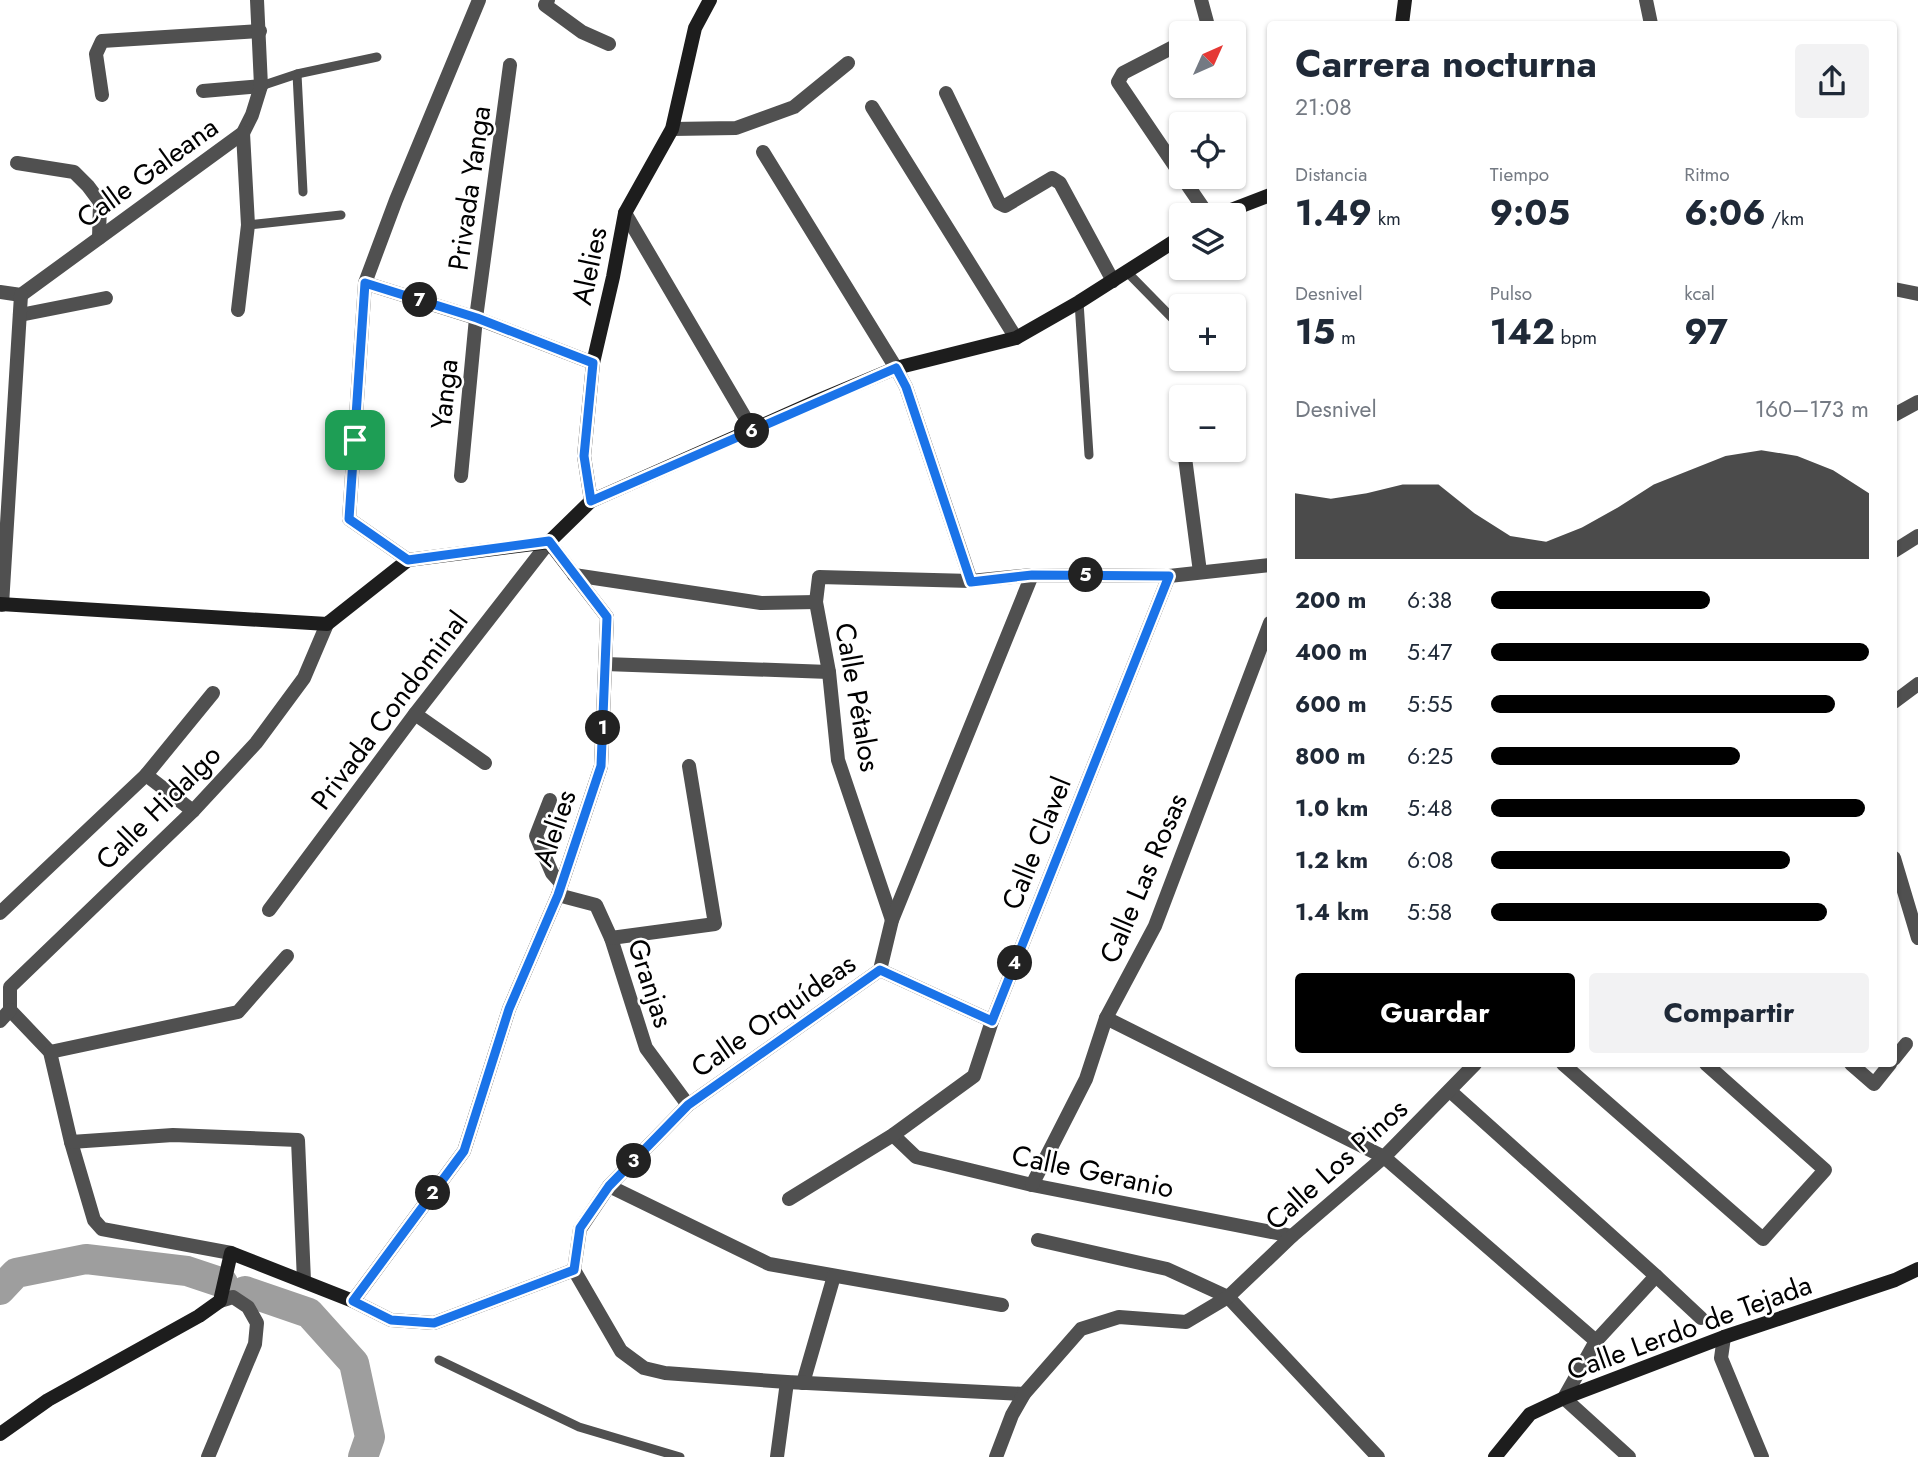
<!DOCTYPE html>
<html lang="es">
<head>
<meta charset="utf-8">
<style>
	:root { --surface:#fff; --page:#f2f2f3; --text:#1f2937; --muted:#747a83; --accent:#000 }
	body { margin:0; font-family:Jost,sans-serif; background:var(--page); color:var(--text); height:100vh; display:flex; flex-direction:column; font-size:26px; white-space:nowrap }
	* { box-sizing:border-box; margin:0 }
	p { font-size:23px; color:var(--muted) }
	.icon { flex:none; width:38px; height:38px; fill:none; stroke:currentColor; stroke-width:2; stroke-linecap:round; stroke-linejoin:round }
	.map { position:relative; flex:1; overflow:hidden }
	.panel { position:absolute; left:1267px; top:21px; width:630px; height:1046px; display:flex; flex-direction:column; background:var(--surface); border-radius:7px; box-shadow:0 2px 5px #0004 }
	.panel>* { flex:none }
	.needle { width:46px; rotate:45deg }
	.buttons { position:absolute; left:1169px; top:21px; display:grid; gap:14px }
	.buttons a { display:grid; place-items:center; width:77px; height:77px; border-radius:7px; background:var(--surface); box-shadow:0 2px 5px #0004; font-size:35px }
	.pin { position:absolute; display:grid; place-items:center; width:60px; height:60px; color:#fff; margin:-30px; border-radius:14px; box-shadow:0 4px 10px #0006 }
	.km { position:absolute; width:35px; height:35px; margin:-18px; border-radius:50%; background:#222; color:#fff; font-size:19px; line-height:35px; text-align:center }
	.round { display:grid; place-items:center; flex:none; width:74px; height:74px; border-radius:7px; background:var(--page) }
	.headline { display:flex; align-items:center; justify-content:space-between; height:119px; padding:0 28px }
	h1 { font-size:38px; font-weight:700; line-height:52px }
	.stats { display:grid; grid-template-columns:repeat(3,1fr); gap:10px; height:119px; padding:7px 28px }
	.stats div { display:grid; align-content:center }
	.stats b { font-size:35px; font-weight:700 }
	.stats small { font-size:19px; font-weight:400 }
	.stats p { font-size:19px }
	.chart { height:196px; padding:14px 28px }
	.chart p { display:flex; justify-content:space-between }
	.chart svg { width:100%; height:126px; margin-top:7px; fill:var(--accent); opacity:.7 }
	.cta { display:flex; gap:14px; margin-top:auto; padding:14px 28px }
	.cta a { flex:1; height:80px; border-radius:7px; background:var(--accent); color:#fff; font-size:28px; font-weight:700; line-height:80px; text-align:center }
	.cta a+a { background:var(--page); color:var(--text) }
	ul { padding:0 28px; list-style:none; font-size:23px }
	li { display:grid; grid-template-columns:112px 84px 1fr; align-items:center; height:52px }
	li i { height:18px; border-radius:9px; background:var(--accent) }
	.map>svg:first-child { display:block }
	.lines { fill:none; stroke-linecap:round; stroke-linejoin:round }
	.river { stroke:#9e9e9e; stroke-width:30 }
	.lane { stroke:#505050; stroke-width:9 }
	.street { stroke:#505050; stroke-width:14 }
	.secondary { stroke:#1d1d1d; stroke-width:14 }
	.route-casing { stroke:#fff; stroke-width:14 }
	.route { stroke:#1a73e8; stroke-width:9 }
	.labels { text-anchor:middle; stroke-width:5; stroke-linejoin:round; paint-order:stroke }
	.street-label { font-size:28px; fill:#000; stroke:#fff }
</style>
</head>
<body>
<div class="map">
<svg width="1918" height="1457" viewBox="0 0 1918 1457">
	<rect width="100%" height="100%" fill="#fff"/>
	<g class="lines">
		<!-- river -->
		<g class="river">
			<path d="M0,1290L16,1273L86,1259L187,1271L223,1283"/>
			<path d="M245,1291L309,1313L354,1363L370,1437L363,1457"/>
		</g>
		<!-- lane -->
		<g class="lane">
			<path d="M297,74L303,192"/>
			<path d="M261,86L297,74L377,57"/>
			<path d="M248,225L341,215"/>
			<path d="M1127,272L1181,327"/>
			<path d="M1079,302L1089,455"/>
			<path d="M439,1360L579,1427L680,1457"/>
		</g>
		<!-- street -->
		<g class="street">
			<path d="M548,0L545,5L582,32L609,44"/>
			<path d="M1646,0L1651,24"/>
			<path d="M1199,33L1203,31L1207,22L1201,0"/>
			<path d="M1181,43L1123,73L1118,82L1181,175"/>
			<path d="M203,91L261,86"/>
			<path d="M946,93L999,203L1005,206L1052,178L1060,183L1113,281"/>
			<path d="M102,95L96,54L102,41L260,31"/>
			<path d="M872,107L1016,338"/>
			<path d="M672,129L736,128L794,107L848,63"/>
			<path d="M763,152L896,368L906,387L971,581"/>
			<path d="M17,163L74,172L88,186L100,202L99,238"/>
			<path d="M1182,177L1208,215"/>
			<path d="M625,213L753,431"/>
			<path d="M365,283L476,318L593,363"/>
			<path d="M1894,289L1918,294"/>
			<path d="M0,292L21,295L243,133L252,115L261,86L257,0"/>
			<path d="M238,310L248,225L243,133"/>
			<path d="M20,315L106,298"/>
			<path d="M1894,415L1918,402"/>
			<path d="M1184,450L1200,572"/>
			<path d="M461,476L476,318L510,65"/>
			<path d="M1894,551L1918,536"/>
			<path d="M408,560L349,519L365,283L396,200L479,0"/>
			<path d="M574,575L761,603L816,602"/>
			<path d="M2,605L21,295"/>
			<path d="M605,664L829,672"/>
			<path d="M1894,702L1918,684"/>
			<path d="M415,714L485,763"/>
			<path d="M146,775L193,811"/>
			<path d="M550,800L536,836L552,873L561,883"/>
			<path d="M1894,858L1918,938"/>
			<path d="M558,895L596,905L611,938L646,1048L688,1105"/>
			<path d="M269,910L415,714L549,542"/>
			<path d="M0,913L146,775L213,693"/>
			<path d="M892,920L838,760L829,672L816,602L819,577L971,581L1032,575L1169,576L1270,565"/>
			<path d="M611,938L715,924L689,766"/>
			<path d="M880,970L992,1021"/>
			<path d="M10,1010V987L193,811L256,743L304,678L327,624"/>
			<path d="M10,1010L50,1052L71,1142L94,1220L102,1229L231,1253"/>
			<path d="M1106,1018L1384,1157L1596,1341"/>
			<path d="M0,1021L10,1010"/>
			<path d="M50,1052L238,1012L287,956"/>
			<path d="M1894,1059L1906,1044"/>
			<path d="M1563,1064L1763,1239L1825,1170L1706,1064"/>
			<path d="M1851,1064L1874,1084L1890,1064"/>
			<path d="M1450,1091L1656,1276L1701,1318"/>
			<path d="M893,1135L916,1157L1032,1185L1292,1236"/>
			<path d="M71,1142L173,1135L298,1140L304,1281"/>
			<path d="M1032,1185L1086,1079L1106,1018L1155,926L1270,623"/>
			<path d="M609,1186L769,1264L1002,1305"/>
			<path d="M789,1199L893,1135L974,1076L992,1021L1169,576"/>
			<path d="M1038,1240L1167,1269L1228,1297L1378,1457"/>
			<path d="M353,1301L391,1320L434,1323L574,1270"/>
			<path d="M1724,1337L1721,1358L1762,1457"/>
			<path d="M803,1383L834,1276"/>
			<path d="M1024,1394L787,1382L665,1373L644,1368L621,1351L574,1270L580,1229L609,1186L688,1105L880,970L892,920L1032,575"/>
			<path d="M208,1457L255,1344L257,1323L248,1307L233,1297L220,1301"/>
			<path d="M777,1457L787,1382"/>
			<path d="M996,1457L1012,1415L1024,1394L1081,1329L1119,1317L1186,1322L1228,1297L1292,1236L1384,1157L1475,1064"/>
			<path d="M1629,1457L1564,1398L1596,1341L1656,1276"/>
		</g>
		<!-- secondary -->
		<g class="secondary">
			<path d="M1402,24L1405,0"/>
			<path d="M1218,215L1270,195"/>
			<path d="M591,501L584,456L593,363L613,277L625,213L672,129L695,28L710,0"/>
			<path d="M549,542L591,501L817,401L896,368L1016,338L1079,302L1181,237"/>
			<path d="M0,604L327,624L408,560L549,542"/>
			<path d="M0,1434L48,1400L199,1316L220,1301L231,1253L353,1301L464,1151L509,1009L558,895L601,766L607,617L549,542"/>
			<path d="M1495,1457L1530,1414L1564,1398L1724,1337L1895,1280L1918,1269"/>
		</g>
	</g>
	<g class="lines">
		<!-- route casing -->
		<g class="route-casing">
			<path id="route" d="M365,283L477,318L593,363L584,456L591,501L896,368L906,387L971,582L1032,575L1169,576L992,1021L880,970L688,1105L609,1186L580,1228L574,1270L434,1323L391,1320L353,1301L464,1151L509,1009L558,895L601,766L607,617L549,541L408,560L349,519Z"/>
		</g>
		<!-- route -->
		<use href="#route" class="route"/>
	</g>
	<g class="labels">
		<!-- street labels -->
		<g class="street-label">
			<text transform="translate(147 172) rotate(-36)" y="10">Calle Galeana</text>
			<text transform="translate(469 188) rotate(-82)" y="10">Privada Yanga</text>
			<text transform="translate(589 266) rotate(-78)" y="10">Alelies</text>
			<text transform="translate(444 394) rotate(-84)" y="10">Yanga</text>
			<text transform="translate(858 697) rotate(80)" y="10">Calle Pétalos</text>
			<text transform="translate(389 710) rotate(-53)" y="10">Privada Condominal</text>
			<text transform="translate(158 807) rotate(-45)" y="10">Calle Hidalgo</text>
			<text transform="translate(554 828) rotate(-71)" y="10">Alelies</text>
			<text transform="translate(1036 843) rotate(-68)" y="10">Calle Clavel</text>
			<text transform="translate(1143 878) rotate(-67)" y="10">Calle Las Rosas</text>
			<text transform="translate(651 983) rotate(72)" y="10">Granjas</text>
			<text transform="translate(773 1015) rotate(-35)" y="10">Calle Orquídeas</text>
			<text transform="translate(1336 1164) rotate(-42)" y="10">Calle Los Pinos</text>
			<text transform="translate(1093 1171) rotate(12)" y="10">Calle Geranio</text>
			<text transform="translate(1689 1327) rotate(-20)" y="10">Calle Lerdo de Tejada</text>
		</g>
	</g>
</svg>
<div class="buttons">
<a><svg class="needle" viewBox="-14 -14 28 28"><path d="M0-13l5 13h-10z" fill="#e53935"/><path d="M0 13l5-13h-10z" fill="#747a83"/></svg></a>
<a><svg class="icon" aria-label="locate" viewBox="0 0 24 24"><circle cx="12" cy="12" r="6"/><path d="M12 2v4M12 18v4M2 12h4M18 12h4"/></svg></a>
<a><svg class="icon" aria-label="layers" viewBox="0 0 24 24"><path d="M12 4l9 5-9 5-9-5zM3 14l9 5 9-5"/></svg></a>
<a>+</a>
<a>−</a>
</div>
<div class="pin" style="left:355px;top:440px;background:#1e9e55"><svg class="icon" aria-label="arrive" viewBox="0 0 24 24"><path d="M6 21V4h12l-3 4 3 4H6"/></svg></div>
<b class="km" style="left:603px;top:728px">1</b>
<b class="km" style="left:433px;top:1193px">2</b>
<b class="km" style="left:634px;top:1161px">3</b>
<b class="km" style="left:1015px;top:963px">4</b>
<b class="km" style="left:1086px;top:575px">5</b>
<b class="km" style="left:752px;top:431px">6</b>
<b class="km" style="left:420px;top:300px">7</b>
<section class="panel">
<div class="headline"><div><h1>Carrera nocturna</h1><p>21:08</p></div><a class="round"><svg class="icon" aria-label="share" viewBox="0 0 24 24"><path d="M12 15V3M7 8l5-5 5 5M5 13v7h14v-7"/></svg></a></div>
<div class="stats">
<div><p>Distancia</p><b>1.49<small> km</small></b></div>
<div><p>Tiempo</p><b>9:05</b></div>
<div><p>Ritmo</p><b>6:06<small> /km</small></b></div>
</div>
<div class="stats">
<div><p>Desnivel</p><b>15<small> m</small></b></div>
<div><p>Pulso</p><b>142<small> bpm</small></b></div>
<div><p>kcal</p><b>97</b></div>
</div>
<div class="chart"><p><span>Desnivel</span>160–173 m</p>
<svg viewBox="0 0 160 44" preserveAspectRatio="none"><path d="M0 44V21L10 23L20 21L30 18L40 18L50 28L60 36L70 38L80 33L90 26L100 18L110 13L120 8L130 6L140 8L150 13L160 21V44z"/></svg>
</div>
<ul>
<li><b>200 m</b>6:38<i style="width:58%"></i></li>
<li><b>400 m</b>5:47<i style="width:100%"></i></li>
<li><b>600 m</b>5:55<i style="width:91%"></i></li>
<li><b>800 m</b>6:25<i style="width:66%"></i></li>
<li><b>1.0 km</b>5:48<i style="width:99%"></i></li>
<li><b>1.2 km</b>6:08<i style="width:79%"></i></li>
<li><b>1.4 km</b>5:58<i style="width:89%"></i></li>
</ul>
<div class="cta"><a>Guardar</a><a>Compartir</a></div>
</section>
</div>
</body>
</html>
